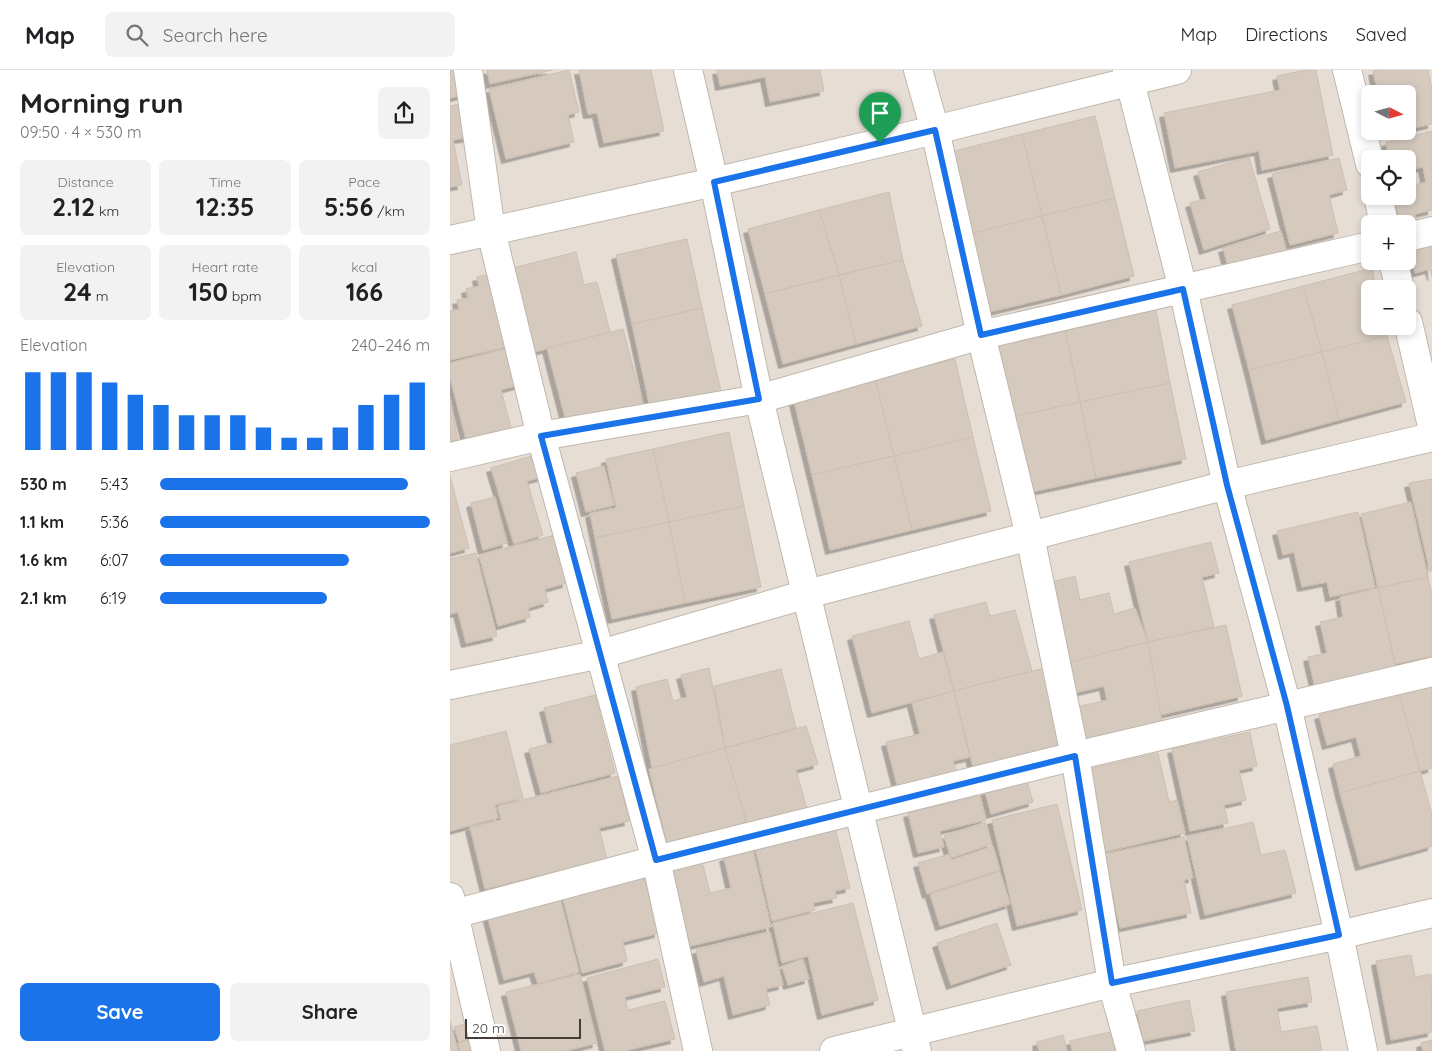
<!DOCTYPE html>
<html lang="en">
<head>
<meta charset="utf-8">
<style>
	:root { --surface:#fff; --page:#f2f2f2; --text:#202124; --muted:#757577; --line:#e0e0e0; --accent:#1a73e8 }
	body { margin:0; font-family:Quicksand,sans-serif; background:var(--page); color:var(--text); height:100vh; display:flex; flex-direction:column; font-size:19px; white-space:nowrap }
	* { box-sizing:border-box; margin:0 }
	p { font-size:16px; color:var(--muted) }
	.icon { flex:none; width:28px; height:28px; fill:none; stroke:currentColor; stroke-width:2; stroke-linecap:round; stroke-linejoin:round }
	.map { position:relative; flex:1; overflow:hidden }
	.drawer { display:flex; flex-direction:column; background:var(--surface); width:450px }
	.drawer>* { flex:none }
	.needle { width:32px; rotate:96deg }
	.tools { position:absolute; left:911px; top:15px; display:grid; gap:10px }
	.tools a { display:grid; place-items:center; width:55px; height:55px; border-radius:8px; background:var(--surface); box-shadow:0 2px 8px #0003; font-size:25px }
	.scale { position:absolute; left:15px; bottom:12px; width:116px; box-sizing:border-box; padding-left:5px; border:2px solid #453d36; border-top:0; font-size:14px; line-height:18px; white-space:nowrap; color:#453d36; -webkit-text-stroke:4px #fff; paint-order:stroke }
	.pin { position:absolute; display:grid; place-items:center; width:42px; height:42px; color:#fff; margin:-51px -21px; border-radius:50% 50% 50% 0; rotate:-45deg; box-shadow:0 0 5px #0007 }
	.pin .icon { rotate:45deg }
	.round { display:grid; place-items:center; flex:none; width:52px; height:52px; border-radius:8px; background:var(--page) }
	.summary { display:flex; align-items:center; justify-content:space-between; height:85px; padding:0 20px }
	h1 { font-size:28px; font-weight:800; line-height:38px }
	.figures { display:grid; grid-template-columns:repeat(3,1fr); gap:8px; height:85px; padding:5px 20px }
	.figures div { display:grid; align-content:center; border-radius:8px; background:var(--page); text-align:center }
	.figures b { font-size:25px; font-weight:800 }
	.figures small { font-size:14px; font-weight:400 }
	.figures p { font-size:14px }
	.chart { height:140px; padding:10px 20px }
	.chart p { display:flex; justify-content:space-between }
	.chart svg { width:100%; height:90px; margin-top:5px; stroke:var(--accent); stroke-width:6 }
	.button { display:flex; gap:10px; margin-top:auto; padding:10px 20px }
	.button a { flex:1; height:58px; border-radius:8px; background:var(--accent); color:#fff; font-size:20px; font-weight:800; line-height:58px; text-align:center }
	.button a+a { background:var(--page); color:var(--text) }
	ul { padding:0 20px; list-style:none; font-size:16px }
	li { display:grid; grid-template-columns:80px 60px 1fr; align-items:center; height:38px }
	li i { height:12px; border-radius:6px; background:var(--accent) }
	header { display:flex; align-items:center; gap:30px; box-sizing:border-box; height:70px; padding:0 25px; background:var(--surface); border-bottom:1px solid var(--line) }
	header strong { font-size:24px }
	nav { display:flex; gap:28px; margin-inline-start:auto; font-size:18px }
	.search { width:350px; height:45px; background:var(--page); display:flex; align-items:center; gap:12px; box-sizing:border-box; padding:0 18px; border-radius:8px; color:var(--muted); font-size:19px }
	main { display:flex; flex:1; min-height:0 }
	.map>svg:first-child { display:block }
	.residential { fill:#e6ded5; fill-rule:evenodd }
	.building { fill:#d6cabf; stroke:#cebeb0; filter:url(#shadow) }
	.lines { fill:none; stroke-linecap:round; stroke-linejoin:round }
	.minor-casing { stroke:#c0b7ac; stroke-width:30 }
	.minor { stroke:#fff; stroke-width:28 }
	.route-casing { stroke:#fff; stroke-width:10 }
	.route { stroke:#1a73e8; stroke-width:6 }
</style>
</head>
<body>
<header>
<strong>Map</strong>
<div class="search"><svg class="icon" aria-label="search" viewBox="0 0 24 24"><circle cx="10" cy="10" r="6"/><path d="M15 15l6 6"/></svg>Search here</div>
<nav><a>Map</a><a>Directions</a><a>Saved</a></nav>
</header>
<main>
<section class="drawer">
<div class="summary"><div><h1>Morning run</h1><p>09:50 · 4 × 530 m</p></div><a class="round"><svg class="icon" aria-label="share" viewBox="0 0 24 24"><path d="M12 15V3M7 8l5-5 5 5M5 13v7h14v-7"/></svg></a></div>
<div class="figures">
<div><p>Distance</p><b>2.12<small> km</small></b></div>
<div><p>Time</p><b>12:35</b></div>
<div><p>Pace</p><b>5:56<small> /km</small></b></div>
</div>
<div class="figures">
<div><p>Elevation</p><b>24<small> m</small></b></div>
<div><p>Heart rate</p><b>150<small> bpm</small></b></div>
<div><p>kcal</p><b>166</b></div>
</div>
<div class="chart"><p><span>Elevation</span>240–246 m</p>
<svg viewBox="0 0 160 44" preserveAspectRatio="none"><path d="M5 44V6M15 44V6M25 44V6M35 44V11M45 44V17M55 44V22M65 44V27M75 44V27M85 44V27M95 44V33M105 44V38M115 44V38M125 44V33M135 44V22M145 44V17M155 44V11"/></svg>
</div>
<ul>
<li><b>530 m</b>5:43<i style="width:92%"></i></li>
<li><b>1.1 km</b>5:36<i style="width:100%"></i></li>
<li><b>1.6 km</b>6:07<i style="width:70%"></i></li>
<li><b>2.1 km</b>6:19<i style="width:62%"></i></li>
</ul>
<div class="button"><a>Save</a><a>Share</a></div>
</section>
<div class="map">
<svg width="982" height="981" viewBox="0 0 982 981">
	<defs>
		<filter id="shadow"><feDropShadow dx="-4.5" dy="4.5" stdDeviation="0" flood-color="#0004"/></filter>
	</defs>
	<rect width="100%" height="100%" fill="#f2ede6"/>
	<!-- residential -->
	<path class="residential" d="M0,0H982V981H0ZM920,24H958V61H920ZM920,89H958V126H920ZM920,154H958V191H920ZM920,219H958V256H920Z"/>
	<!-- building -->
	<g class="building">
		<path d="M0,0H9L13,25L0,28Z"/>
		<path d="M37,0H102L40,14Z"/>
		<path d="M119,0L129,42L118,45L124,72L56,89L39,19Z"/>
		<path d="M129,0H201L214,61L154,73L147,43L138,44Z"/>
		<path d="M267,0H370L374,21L320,32L315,7L270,16Z"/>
		<path d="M856,0H866L883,85L812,100L809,81L725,98L714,43L830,20L827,6Z"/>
		<path d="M929,0H978L982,19V54L963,58L962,52L958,53V24H928L923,1Z"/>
		<path d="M14,33L21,67L3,70L12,115L0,117V36Z"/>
		<path d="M645,46L665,128L592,146L572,64Z"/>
		<path d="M982,61V140L965,144L969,160L958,154H950L944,128L958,126V117L976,112L973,97L958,100V89H939L936,72Z"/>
		<path d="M572,64L592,146L520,164L500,82Z"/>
		<path d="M799,87L820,159L754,180L740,133L756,129L748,102Z"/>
		<path d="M889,88L897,120L879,125L888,163L840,175L822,104Z"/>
		<path d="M439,122L453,190L389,205L369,140Z"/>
		<path d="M665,128L684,206L611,225L592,146Z"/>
		<path d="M369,140L389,205L315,224L298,159Z"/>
		<path d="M592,146L611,225L539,242L520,164Z"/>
		<path d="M831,161L837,182L779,200L773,178Z"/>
		<path d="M982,168V206L980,199L965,203L959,174Z"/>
		<path d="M237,169L252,238L182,254L166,185Z"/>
		<path d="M126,182L134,215L147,212L160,262L77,284L55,200Z"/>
		<path d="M453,190L472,256L406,274L389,205Z"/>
		<path d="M922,198L926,219H920V256H935L937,266L872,282L853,216Z"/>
		<path d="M49,202L65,275L0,290V241L9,239L7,230L18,228L16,219L29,216L27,207Z"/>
		<path d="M389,205L406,274L333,294L315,224Z"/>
		<path d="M853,216L872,282L799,300L782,235Z"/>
		<path d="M705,235L720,313L630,332L614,255Z"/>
		<path d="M252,238L272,326L201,342L182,254Z"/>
		<path d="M614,255L630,332L562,347L545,269Z"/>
		<path d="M173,259L193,335L117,355L97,278Z"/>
		<path d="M937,266L956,332L889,350L872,282Z"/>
		<path d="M62,277L72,314L51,320L62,361L17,373L0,307V293Z"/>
		<path d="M872,282L889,350L816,370L799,300Z"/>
		<path d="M505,289L523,367L444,386L425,308Z"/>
		<path d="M425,308L444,386L362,405L343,327Z"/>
		<path d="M720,313L736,389L646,408L630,332Z"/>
		<path d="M0,327L9,377L0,378Z"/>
		<path d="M630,332L646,408L577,423L562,347Z"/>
		<path d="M279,362L294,436L219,452L203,379Z"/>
		<path d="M523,367L541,441L462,460L444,386Z"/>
		<path d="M203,379L219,452L145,468L140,443L166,438L156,389Z"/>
		<path d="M88,384L95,406L77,411L93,465L64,474L41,398Z"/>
		<path d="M444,386L462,460L380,480L362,405Z"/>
		<path d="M154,396L164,435L136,442L126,403Z"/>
		<path d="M0,406L19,478L0,483Z"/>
		<path d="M982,409V501H980L959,413Z"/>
		<path d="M45,427L57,473L33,480L21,433Z"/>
		<path d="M961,432L978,507L928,518L911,444Z"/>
		<path d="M294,436L311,517L235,533L219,452Z"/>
		<path d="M908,442L925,517L880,527L877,512L852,517L844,482L833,485L827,461Z"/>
		<path d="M219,452L235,533L162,549L145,468Z"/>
		<path d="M105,465L117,513L95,519L98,532L78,538L80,547L48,556L29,485Z"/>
		<path d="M761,472L769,503L752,507L764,557L698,572L679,492Z"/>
		<path d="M26,483L47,566L16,573L8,542L0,544V489Z"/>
		<path d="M625,506L630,530L659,523L664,544L685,538L698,572L617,593L598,513Z"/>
		<path d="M978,507L982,524V586L945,594L928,518Z"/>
		<path d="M928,518L946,599L865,617L858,587L877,583L870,552L893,547L890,527Z"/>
		<path d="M536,532L540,546L565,540L582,601L504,621L484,545Z"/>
		<path d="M459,551L469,589L493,582L504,621L422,643L402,566Z"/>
		<path d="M776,555L792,626L710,645L698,572Z"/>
		<path d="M698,572L712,652L635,671L627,637L657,630L654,616L624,623L617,593Z"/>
		<path d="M259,598L275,678L202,698L186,617L217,609L223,631L237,627L231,605Z"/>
		<path d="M595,598L615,677L524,701L504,621Z"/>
		<path d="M331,599L346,658L275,678L264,616Z"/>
		<path d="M982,614V698L970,701L949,623Z"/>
		<path d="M504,621L520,687L503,691L507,703L448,719L436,672L470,664L462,633Z"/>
		<path d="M949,623L970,701L890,723L883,694L911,686L906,667L877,675L869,645Z"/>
		<path d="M145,625L165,703L91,723L79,679L103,673L94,638Z"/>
		<path d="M356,656L368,694L346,700L358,743L299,761L275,678Z"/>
		<path d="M56,661L73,728L45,735L48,748L0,761V675Z"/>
		<path d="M800,662L807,696L789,700L796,730L774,735L778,753L740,761L722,679Z"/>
		<path d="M275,678L295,747V756L218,777L199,699Z"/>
		<path d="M708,683L719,732L727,730L735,763L654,782L635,700Z"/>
		<path d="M970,701L982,744V776L910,796L890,723Z"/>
		<path d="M168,706L179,751L149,758L157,789L35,819L20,757L51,750L48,736Z"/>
		<path d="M576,709L583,732L541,744L535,721Z"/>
		<path d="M530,726L536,750L490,761L494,777L468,783L458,743Z"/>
		<path d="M607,734L632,840L567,856L542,750Z"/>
		<path d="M535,752L542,774L501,788L494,766Z"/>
		<path d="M803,752L811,785L835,780L846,823L755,845L737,767Z"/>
		<path d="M385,757L400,818L385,821L387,828L363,833L365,840L322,851L305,777Z"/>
		<path d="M734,767L743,808L734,810L741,843L670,858L654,784Z"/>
		<path d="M543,776L550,800L477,824L468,793L500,784L501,790Z"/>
		<path d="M303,780L321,857L236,877L219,803L253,795L260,823L281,818L274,787Z"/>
		<path d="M550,801L560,834L490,856L480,824Z"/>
		<path d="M193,804L209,863L173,872L177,891L132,903L112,825Z"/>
		<path d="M109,824L129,902L88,914L84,902L54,910L37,844Z"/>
		<path d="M403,833L428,930L372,945L358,886L332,893L323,853Z"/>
		<path d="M547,853L561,895L501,915L487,873Z"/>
		<path d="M320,862L333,915L316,919L320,935L283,945L274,906L254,912L246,880Z"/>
		<path d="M961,885L965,907L981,904L982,962L941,970L926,891Z"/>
		<path d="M208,889L215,917L175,927L178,940L215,931L225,969L174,981H155L137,908Z"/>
		<path d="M353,889L359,909L338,915L332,896Z"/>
		<path d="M130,904L147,973L115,981H71L56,922Z"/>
		<path d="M858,907L862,932L827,938L831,962L867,956L872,981H786L776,922Z"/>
		<path d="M739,930L745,961L693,971L687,941Z"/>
		<path d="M0,951L8,981H0Z"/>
		<path d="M19,953L23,967L9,972L4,957Z"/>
		<path d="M665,961L670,981H622L620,971Z"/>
		<path d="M613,965L617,981H589L587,972Z"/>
		<path d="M27,967L31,981H10L8,973Z"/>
		<path d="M982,970V981H973L971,973Z"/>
	</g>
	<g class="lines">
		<!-- minor casing -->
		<g class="minor-casing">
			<g id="minor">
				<path d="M18,0L41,161L91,366L206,790L248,981"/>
				<path d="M238,0L264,112L309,329L467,981"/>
				<path d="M468,0L485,60L531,265L580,466L625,686L662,913L681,981"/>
				<path d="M677,0L733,219L777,415L837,636L889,865L913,981"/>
				<path d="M897,0L920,94"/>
				<path d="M928,126L934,154"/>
				<path d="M958,167L982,161"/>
				<path d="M0,170L264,112L485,60L727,0"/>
				<path d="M943,191L950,219"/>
				<path d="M958,252L982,356"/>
				<path d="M0,387L91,366L309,329L531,265L920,176"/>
				<path d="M0,615L151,584L357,524L777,415L982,367"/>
				<path d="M0,827L36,981"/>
				<path d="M0,845L206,790L625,686L982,602"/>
				<path d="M384,981L662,913L889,865L982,843"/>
			</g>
		</g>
		<!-- minor -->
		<use href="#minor" class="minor"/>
	</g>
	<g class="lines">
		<!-- route casing -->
		<g class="route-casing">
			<path id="route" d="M485,60L531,265L733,219L777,415L837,636L889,865L662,913L625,686L206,790L91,366L309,329L264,112Z"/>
		</g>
		<!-- route -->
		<use href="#route" class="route"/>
	</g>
</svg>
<div class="tools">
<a><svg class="needle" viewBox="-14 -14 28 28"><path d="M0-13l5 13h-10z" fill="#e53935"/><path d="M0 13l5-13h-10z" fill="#757577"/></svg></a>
<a><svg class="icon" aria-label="locate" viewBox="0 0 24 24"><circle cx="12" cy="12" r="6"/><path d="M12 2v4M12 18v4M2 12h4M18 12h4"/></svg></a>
<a>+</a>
<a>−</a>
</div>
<div class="scale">20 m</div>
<div class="pin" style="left:430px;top:73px;background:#1e9e55"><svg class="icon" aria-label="arrive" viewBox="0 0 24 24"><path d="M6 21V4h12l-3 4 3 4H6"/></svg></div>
</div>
</main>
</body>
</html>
